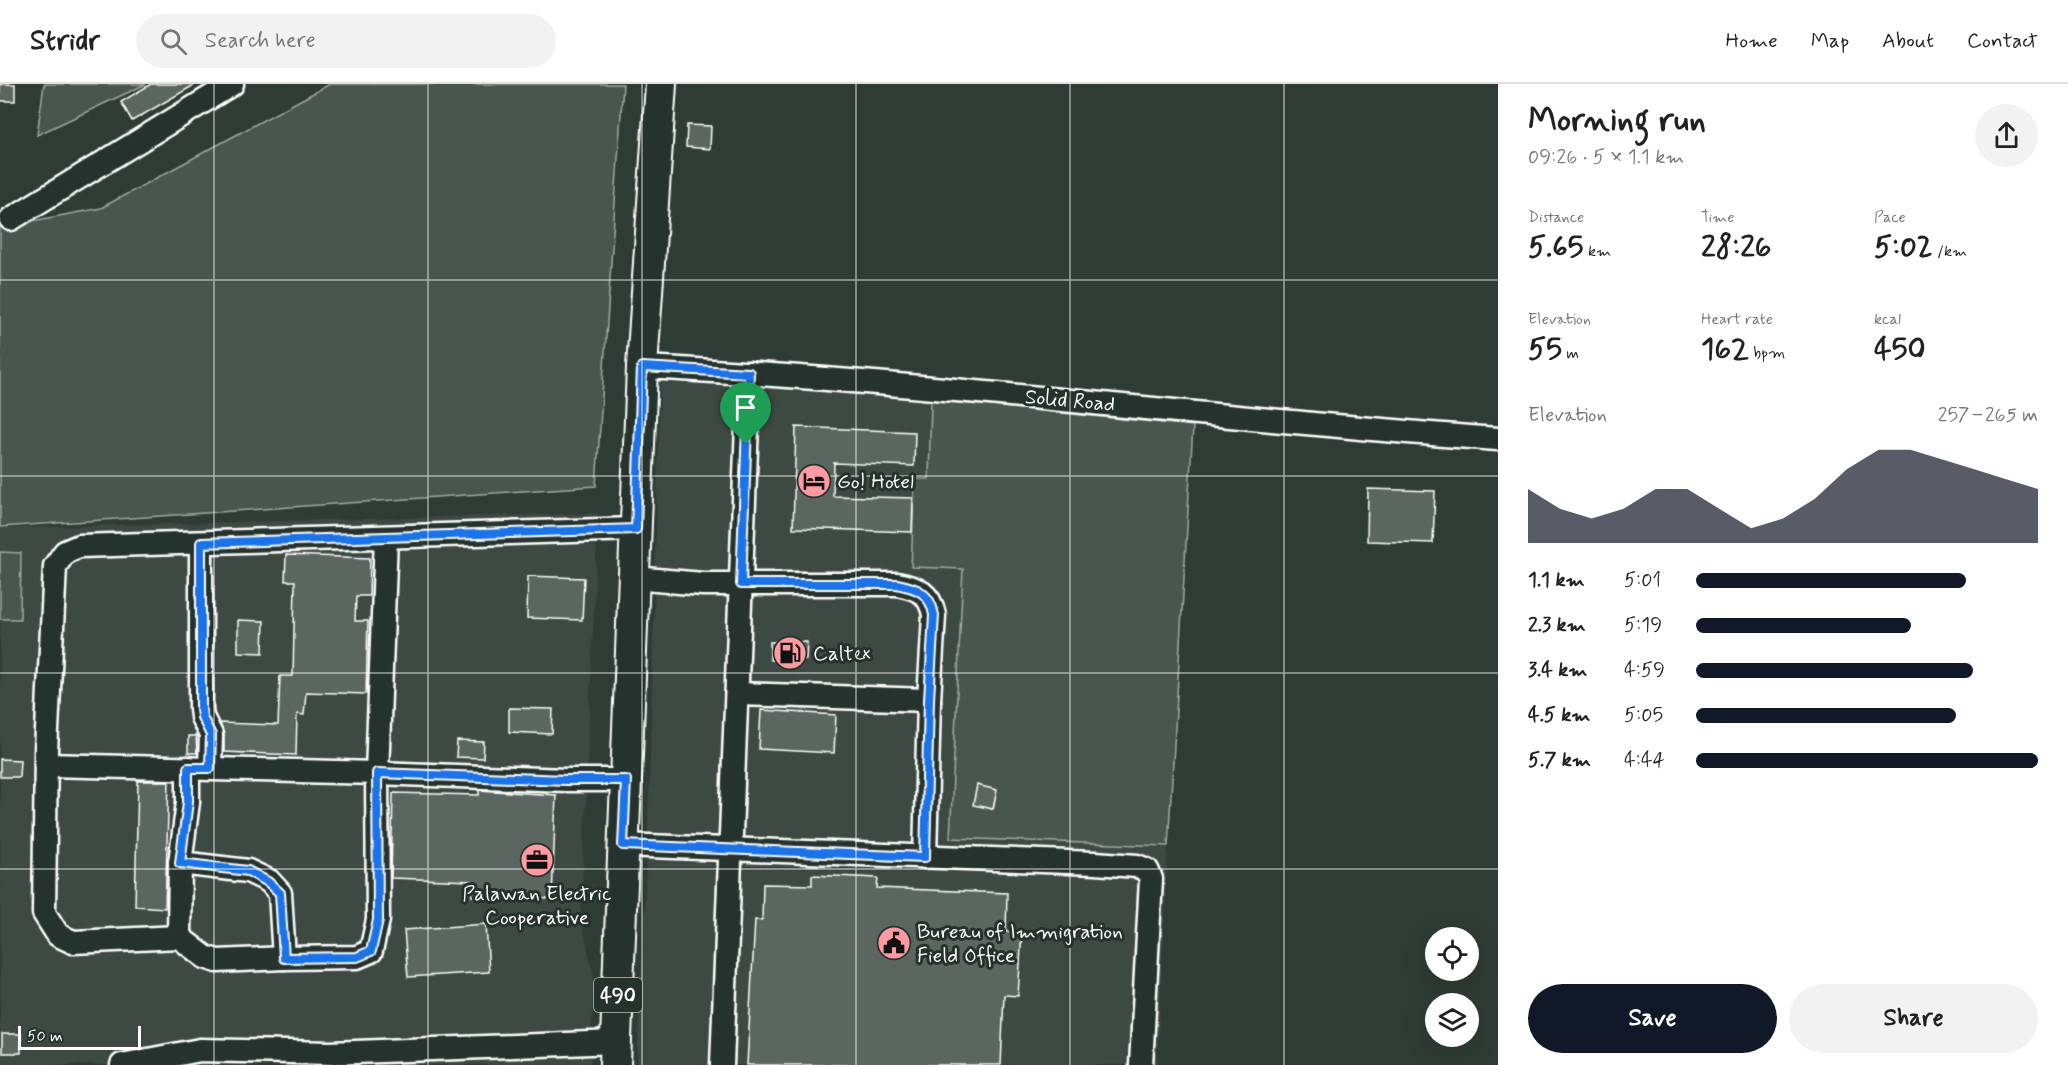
<!DOCTYPE html>
<html lang="en">
<head>
<meta charset="utf-8">
<style>
	:root { --surface:#fff; --page:#f2f2f2; --text:#222; --muted:#767676; --line:#e0e0e0; --accent:#111827 }
	body { margin:0; font-family:Mynerve,sans-serif; background:var(--page); color:var(--text); height:100vh; display:flex; flex-direction:column; font-size:22px; white-space:nowrap }
	* { box-sizing:border-box; margin:0 }
	p { font-size:20px; color:var(--muted) }
	.icon { flex:none; width:33px; height:33px; fill:none; stroke:currentColor; stroke-width:2; stroke-linecap:round; stroke-linejoin:round }
	.map { position:relative; flex:1; overflow:hidden }
	.details { display:flex; flex-direction:column; background:var(--surface); width:570px }
	.details>* { flex:none }
	.buttons { position:absolute; left:1425px; top:843px; display:grid; gap:12px }
	.buttons a { display:grid; place-items:center; width:54px; height:54px; border-radius:50%; background:var(--surface); box-shadow:0 6px 24px #0002; font-size:30px }
	.scale { position:absolute; left:18px; bottom:15px; width:123px; box-sizing:border-box; padding-left:6px; border:3px solid #fff; border-top:0; font-size:16px; line-height:21px; white-space:nowrap; color:#fff; -webkit-text-stroke:4px #26332d; paint-order:stroke }
	.pin { position:absolute; display:grid; place-items:center; width:51px; height:51px; color:#fff; margin:-62px -26px; border-radius:50% 50% 50% 0; rotate:-45deg; box-shadow:0 0 6px #0007 }
	.pin .icon { rotate:45deg }
	.round { display:grid; place-items:center; flex:none; width:63px; height:63px; border-radius:32px; background:var(--page) }
	.overview { display:flex; align-items:center; justify-content:space-between; height:102px; padding:0 30px }
	h1 { font-size:33px; font-weight:800; line-height:45px }
	.figures { display:grid; grid-template-columns:repeat(3,1fr); gap:9px; height:102px; padding:6px 30px }
	.figures div { display:grid; align-content:center }
	.figures b { font-size:30px; font-weight:800 }
	.figures small { font-size:16px; font-weight:400 }
	.figures p { font-size:16px }
	.chart { height:168px; padding:12px 30px }
	.chart p { display:flex; justify-content:space-between }
	.chart svg { width:100%; height:108px; margin-top:6px; fill:var(--accent); opacity:.7 }
	.primary-button { display:flex; gap:12px; margin-top:auto; padding:12px 30px }
	.primary-button a { flex:1; height:69px; border-radius:36px; background:var(--accent); color:#fff; font-size:24px; font-weight:800; line-height:69px; text-align:center }
	.primary-button a+a { background:var(--page); color:var(--text) }
	ul { padding:0 30px; list-style:none; font-size:20px }
	li { display:grid; grid-template-columns:96px 72px 1fr; align-items:center; height:45px }
	li i { height:15px; border-radius:8px; background:var(--accent) }
	header { display:flex; align-items:center; gap:36px; box-sizing:border-box; height:84px; padding:0 30px; background:var(--surface); border-bottom:2px solid var(--line) }
	header strong { font-size:28px }
	nav { display:flex; gap:33px; margin-inline-start:auto; font-size:21px }
	.search { width:420px; height:54px; background:var(--page); display:flex; align-items:center; gap:15px; box-sizing:border-box; padding:0 21px; border-radius:33px; color:var(--muted); font-size:22px }
	main { display:flex; flex:1; min-height:0 }
	.map>svg:first-child { display:block }
	.built { fill:#3c4842 }
	.green { fill:#4a544f; stroke:#a4aaa7; stroke-width:1.5 }
	.building { fill:#5b6661; stroke:#fff; stroke-width:1.5 }
	.lines { fill:none; stroke-linecap:round; stroke-linejoin:round }
	.minor-casing { stroke:#fff; stroke-width:27 }
	.major-casing { stroke:#fff; stroke-width:34 }
	.minor { stroke:#26332d; stroke-width:22 }
	.major { stroke:#26332d; stroke-width:30 }
	.route-casing { stroke:#fff; stroke-width:12 }
	.route { stroke:#1a73e8; stroke-width:8 }
	.grid { fill:none; stroke:#fff; stroke-width:1.5; stroke-opacity:0.55 }
	.labels { text-anchor:middle; stroke-width:6; stroke-linejoin:round; paint-order:stroke }
	.shield { fill:#26332d; stroke:#bec2c0; stroke-width:1.5 }
	.shield-label { font-size:20px; font-weight:bold; fill:#fff }
	.street-label { font-size:21px; fill:#fff; stroke:#26332d }
	.poi-label { font-size:21px; fill:#fff; stroke:#26332d; text-anchor:start }
</style>
</head>
<body>
<header>
<strong>Stridr</strong>
<div class="search"><svg class="icon" aria-label="search" viewBox="0 0 24 24"><circle cx="10" cy="10" r="6"/><path d="M15 15l6 6"/></svg>Search here</div>
<nav><a>Home</a><a>Map</a><a>About</a><a>Contact</a></nav>
</header>
<main>
<div class="map">
<svg width="1498" height="981" viewBox="0 0 1498 981">
	<rect width="100%" height="100%" fill="#2f3b35"/>
	<filter id="ink" filterUnits="userSpaceOnUse"><feTurbulence type="fractalNoise" baseFrequency=".0167" numOctaves="2"/><feDisplacementMap in="SourceGraphic" scale="12" xChannelSelector="R" yChannelSelector="G"/><feConvolveMatrix kernelMatrix="1 2 1 2 8 2 1 2 1" color-interpolation-filters="sRGB"/></filter>
	<g filter="url(#ink)">
		<!-- built -->
		<g class="built">
			<path d="M660,295L931,316L929,395H916L912,483L963,485L950,753L1168,762L1157,981H637L648,744Z"/>
			<path d="M598,429L581,835L594,892L590,981H0V444Z"/>
		</g>
		<!-- green -->
		<g class="green">
			<path d="M44,0H146L37,51Z"/>
			<path d="M330,0H623L596,402L0,443V143L101,124Z"/>
			<path d="M931,316L1193,342L1168,762L950,754L963,485L911,483L915,395H929Z"/>
			<path d="M0,468L21,469L20,535H0Z"/>
		</g>
		<!-- building -->
		<g class="building">
			<rect x="0" y="0" width="15" height="17"/>
			<path d="M151,0H196L132,37L121,18Z"/>
			<path d="M687,41L711,42L710,65L686,63Z"/>
			<path d="M796,343L915,348L914,382L834,379L833,412L913,414L912,448L793,444Z"/>
			<path d="M1368,405L1435,407L1433,459L1367,457Z"/>
			<path d="M286,471L370,474L369,512H356L355,537H368L366,610L306,608L304,631L297,630L296,671L224,668V651L220,639L278,641L280,592H293L295,497H285Z"/>
			<path d="M528,492L584,494L582,536L527,534Z"/>
			<path d="M238,536L264,537L263,569L238,568Z"/>
			<path d="M770,558H807L806,576H770Z"/>
			<path d="M509,624L553,625L552,650L509,648Z"/>
			<path d="M761,626L836,631L834,669L759,665Z"/>
			<path d="M188,652H196L197,669H188Z"/>
			<path d="M457,657L484,658L483,674L456,673Z"/>
			<path d="M0,675L20,676L19,693H0Z"/>
			<path d="M138,697H169L165,824L135,822Z"/>
			<path d="M977,701L997,706L993,725L973,721Z"/>
			<path d="M479,706L556,711L552,815L472,812V797L391,794L393,709L479,711Z"/>
			<path d="M812,791L878,794L877,804L1007,809L1006,848H1022L1018,912L1004,911L1001,981H747L755,836H762L763,800L812,801Z"/>
			<path d="M486,840L489,888L408,893L404,846Z"/>
			<rect x="2" y="950" width="19" height="19"/>
		</g>
		<g class="lines">
			<!-- minor casing -->
			<g class="minor-casing">
				<g id="minor">
					<path d="M11,135L232,0"/>
					<path d="M642,283C928,297 1212,335 1498,355"/>
					<path d="M386,453L377,689L378,836L371,867L357,873L284,874L217,877L205,873L179,853L73,858L58,851L44,829L46,667L55,482L65,468L79,462L636,445"/>
					<path d="M201,459V624L202,633L211,651L210,684"/>
					<path d="M633,494L703,500H897C918,504 930,509 934,531L929,616L925,773"/>
					<path d="M737,610L929,616"/>
					<path d="M46,681L377,689L566,696H626"/>
					<path d="M623,761L1095,779L1137,782L1147,786L1151,795L1141,981"/>
					<path d="M180,779L248,787L269,797L280,809L284,874"/>
					<path d="M179,853L180,779L188,718V684"/>
					<path d="M122,981L200,966L330,969L616,958"/>
					<path d="M722,981L749,289"/>
				</g>
			</g>
			<!-- major casing -->
			<g class="major-casing">
				<path id="major" d="M615,981L642,283L661,0"/>
			</g>
			<!-- minor -->
			<use href="#minor" class="minor"/>
			<!-- major -->
			<use href="#major" class="major"/>
		</g>
	</g>
	<g class="lines" filter="url(#ink)">
		<!-- route casing -->
		<g class="route-casing">
			<path id="route" d="M642,283L749,289L741,500H897C918,504 930,509 934,531L929,616L925,773L623,761L626,696H566L377,689L378,836L371,867L357,873L284,874L280,809L268,798L248,787L180,779L188,718V684H210L211,651L202,633L201,624V459L636,445Z"/>
		</g>
		<!-- route -->
		<use href="#route" class="route"/>
	</g>
	<!-- grid -->
	<path class="grid" d="M214,0V981M428,0V981M642,0V981M856,0V981M1070,0V981M1284,0V981M0,196H1498M0,392H1498M0,589H1498M0,785H1498"/>
	<!-- icons -->
	<defs>
		<g id="hotel-disc" transform="scale(1.725)"><circle r="9.5" fill="#ff9aa2" stroke="#26332d"/><path d="M-6-4.5h1.5V1H6V5H4.5V3h-9V5H-6ZM-4 0a1.8 1.8 0 1 1 3.6 0ZM.5 0V-2.5h3Q6-2.5 6 0Z" fill="#111"/></g>
		<g id="fuel-disc" transform="scale(1.725)"><circle r="9.5" fill="#ff9aa2" stroke="#26332d"/><path d="M-5.5-6h7V0h2V4h1.3V-2.5L3-4.5l.8-.8L6-3V5H2.5V1h-1V6h-7ZM-4.2-4.7v3.2H.2V-4.7Z" fill="#111"/></g>
		<g id="office-disc" transform="scale(1.725)"><circle r="9.5" fill="#ff9aa2" stroke="#26332d"/><path d="M-6-3h4V-5.5h4V-3h4V5H-6ZM-1-4.5V-3h2v-1.5ZM-6 0V1H6V0Z" fill="#111"/></g>
		<g id="civic-disc" transform="scale(1.725)"><circle r="9.5" fill="#ff9aa2" stroke="#26332d"/><path d="M-.6-6.5H3V-4.5H.6V-3L4-1V1h2V6H-6V1h2V-1L-.6-3ZM-1.2 2.5V6h2.4V2.5Z" fill="#111"/></g>
	</defs>
	<g fill-rule="evenodd">
		<use href="#hotel-disc" x="814" y="397"/>
		<use href="#fuel-disc" x="790" y="569"/>
		<use href="#office-disc" x="537" y="776"/>
		<use href="#civic-disc" x="894" y="859"/>
	</g>
	<g class="labels">
		<!-- shield labels -->
		<rect class="shield" x="594" y="894" width="48" height="34" rx="4.5"/>
		<g class="shield-label">
			<text x="618" y="918">490</text>
		</g>
		<!-- street labels -->
		<g class="street-label">
			<text transform="translate(1070 316) rotate(5)" y="7">Solid Road</text>
		</g>
		<!-- poi labels -->
		<g class="poi-label">
			<text x="837" y="404">Go! Hotel</text>
			<text x="813" y="576">Caltex</text>
			<text x="537" y="816" text-anchor="middle">Palawan Electric<tspan x="537" dy="24">Cooperative</tspan></text>
			<text x="917" y="854">Bureau of Immigration<tspan x="917" dy="24">Field Office</tspan></text>
		</g>
	</g>
</svg>
<div class="buttons">
<a><svg class="icon" aria-label="locate" viewBox="0 0 24 24"><circle cx="12" cy="12" r="6"/><path d="M12 2v4M12 18v4M2 12h4M18 12h4"/></svg></a>
<a><svg class="icon" aria-label="layers" viewBox="0 0 24 24"><path d="M12 4l9 5-9 5-9-5zM3 14l9 5 9-5"/></svg></a>
</div>
<div class="scale">50 m</div>
<div class="pin" style="left:746px;top:360px;background:#1e9e55"><svg class="icon" aria-label="arrive" viewBox="0 0 24 24"><path d="M6 21V4h12l-3 4 3 4H6"/></svg></div>
</div>
<section class="details">
<div class="overview"><div><h1>Morning run</h1><p>09:26 · 5 × 1.1 km</p></div><a class="round"><svg class="icon" aria-label="share" viewBox="0 0 24 24"><path d="M12 15V3M7 8l5-5 5 5M5 13v7h14v-7"/></svg></a></div>
<div class="figures">
<div><p>Distance</p><b>5.65<small> km</small></b></div>
<div><p>Time</p><b>28:26</b></div>
<div><p>Pace</p><b>5:02<small> /km</small></b></div>
</div>
<div class="figures">
<div><p>Elevation</p><b>55<small> m</small></b></div>
<div><p>Heart rate</p><b>162<small> bpm</small></b></div>
<div><p>kcal</p><b>450</b></div>
</div>
<div class="chart"><p><span>Elevation</span>257–265 m</p>
<svg viewBox="0 0 160 44" preserveAspectRatio="none"><path d="M0 44V22L10 30L20 34L30 30L40 22L50 22L60 30L70 38L80 34L90 26L100 14L110 6L120 6L130 10L140 14L150 18L160 22V44z"/></svg>
</div>
<ul>
<li><b>1.1 km</b>5:01<i style="width:79%"></i></li>
<li><b>2.3 km</b>5:19<i style="width:63%"></i></li>
<li><b>3.4 km</b>4:59<i style="width:81%"></i></li>
<li><b>4.5 km</b>5:05<i style="width:76%"></i></li>
<li><b>5.7 km</b>4:44<i style="width:100%"></i></li>
</ul>
<div class="primary-button"><a>Save</a><a>Share</a></div>
</section>
</main>
</body>
</html>
